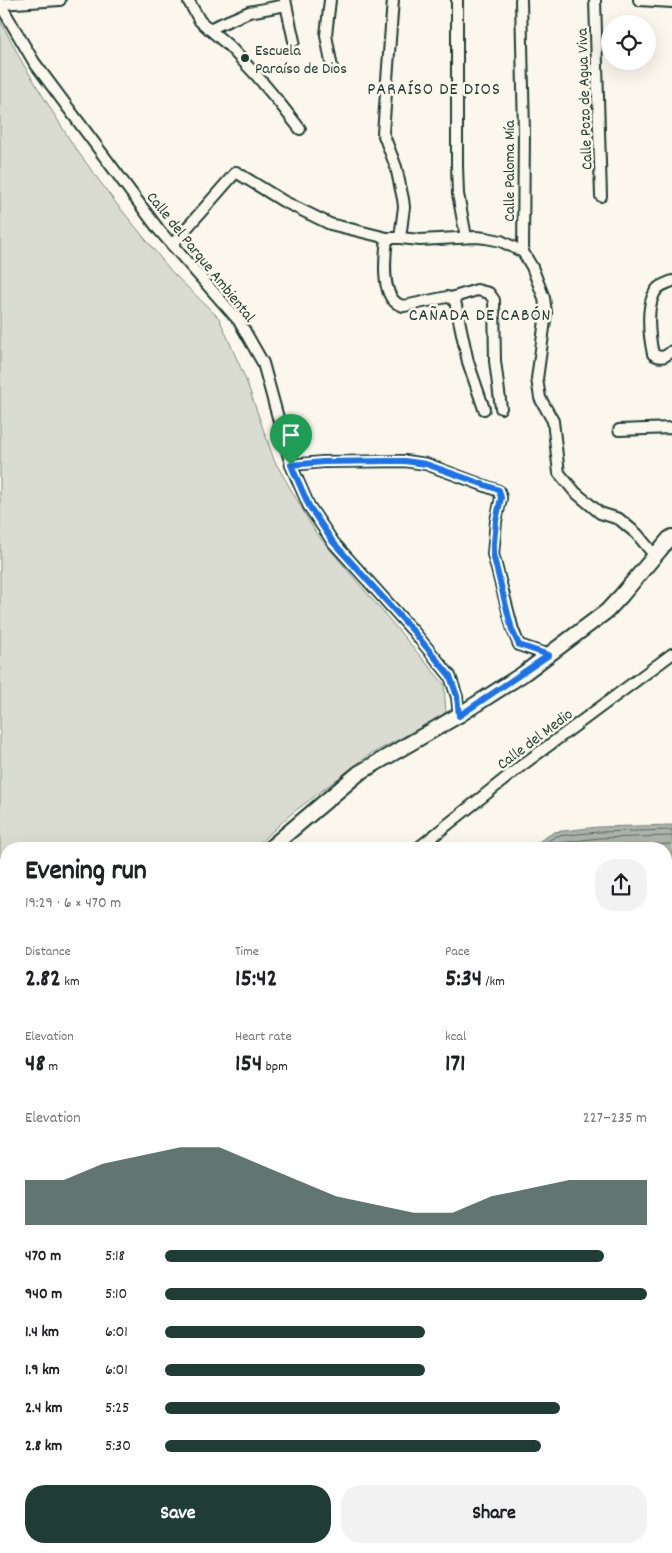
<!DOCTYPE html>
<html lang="en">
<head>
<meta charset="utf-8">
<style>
	:root { --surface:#fff; --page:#f2f2f2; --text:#202124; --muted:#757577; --accent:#1f3d34 }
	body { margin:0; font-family:Dekko,sans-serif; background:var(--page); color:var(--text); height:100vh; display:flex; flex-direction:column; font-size:19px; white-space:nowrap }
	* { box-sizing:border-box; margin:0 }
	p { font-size:16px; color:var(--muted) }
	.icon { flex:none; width:28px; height:28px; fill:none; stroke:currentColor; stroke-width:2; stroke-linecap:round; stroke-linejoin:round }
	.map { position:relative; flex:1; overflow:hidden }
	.panel { position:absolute; left:0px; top:842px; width:672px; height:711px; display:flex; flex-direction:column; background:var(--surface); border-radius:20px 20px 0 0; box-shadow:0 5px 20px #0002 }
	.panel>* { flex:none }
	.tools { position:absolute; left:601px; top:15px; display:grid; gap:10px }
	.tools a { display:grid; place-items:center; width:55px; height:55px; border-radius:50%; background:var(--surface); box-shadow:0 5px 20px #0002; font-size:25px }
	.pin { position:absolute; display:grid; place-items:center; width:42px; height:42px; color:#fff; margin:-51px -21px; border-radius:50% 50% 50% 0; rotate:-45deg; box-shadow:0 0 5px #0007 }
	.pin .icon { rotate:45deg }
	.round { display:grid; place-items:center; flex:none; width:52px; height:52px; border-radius:20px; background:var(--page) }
	.headline { display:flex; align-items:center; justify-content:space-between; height:85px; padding:0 25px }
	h1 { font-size:28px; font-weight:800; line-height:38px }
	.metrics { display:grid; grid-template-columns:repeat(3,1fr); gap:8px; height:85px; padding:5px 25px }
	.metrics div { display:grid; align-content:center }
	.metrics b { font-size:25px; font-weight:800 }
	.metrics small { font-size:14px; font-weight:400 }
	.metrics p { font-size:14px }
	.chart { height:140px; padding:10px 25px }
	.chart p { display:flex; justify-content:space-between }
	.chart svg { width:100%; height:90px; margin-top:5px; fill:var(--accent); opacity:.7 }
	.cta { display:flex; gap:10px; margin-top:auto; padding:10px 25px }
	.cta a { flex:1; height:58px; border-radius:20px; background:var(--accent); color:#fff; font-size:20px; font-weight:800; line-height:58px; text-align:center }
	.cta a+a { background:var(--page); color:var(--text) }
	ul { padding:0 25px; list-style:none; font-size:16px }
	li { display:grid; grid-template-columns:80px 60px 1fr; align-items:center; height:38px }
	li i { height:12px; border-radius:6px; background:var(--accent) }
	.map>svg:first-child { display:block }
	.green { fill:#dbdcd1; stroke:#7d8c82 }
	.water { fill:#adb4aa; stroke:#74847b }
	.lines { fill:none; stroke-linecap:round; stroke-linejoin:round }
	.shore { stroke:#586d63; stroke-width:1 }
	.lane-casing { stroke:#1f3d34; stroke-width:9 }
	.street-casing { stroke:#1f3d34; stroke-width:14 }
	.secondary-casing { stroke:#1f3d34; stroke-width:18 }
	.lane { stroke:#fbf7ec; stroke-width:5 }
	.street { stroke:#fbf7ec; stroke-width:10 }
	.secondary { stroke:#fbf7ec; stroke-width:14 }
	.route-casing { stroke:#fff; stroke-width:10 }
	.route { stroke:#1a73e8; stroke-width:6 }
	.poi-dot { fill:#1f3d34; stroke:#fbf7ec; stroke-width:2 }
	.labels { text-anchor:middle; stroke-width:5; stroke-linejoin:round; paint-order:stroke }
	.poi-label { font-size:16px; fill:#1f3d34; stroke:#fbf7ec; text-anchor:start }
	.street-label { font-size:16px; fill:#1f3d34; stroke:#fbf7ec }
	.neighbourhood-label { font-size:18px; letter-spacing:1px; fill:#1f3d34; stroke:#fbf7ec }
</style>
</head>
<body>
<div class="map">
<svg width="672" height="1553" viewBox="0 0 672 1553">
	<rect width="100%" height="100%" fill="#fbf7ec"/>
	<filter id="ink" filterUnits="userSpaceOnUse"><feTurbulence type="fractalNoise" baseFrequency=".02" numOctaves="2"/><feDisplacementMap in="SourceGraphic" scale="10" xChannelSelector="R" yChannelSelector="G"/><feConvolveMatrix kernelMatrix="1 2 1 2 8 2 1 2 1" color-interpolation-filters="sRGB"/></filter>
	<g filter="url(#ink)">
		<!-- green -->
		<path class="green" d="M0,20L22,62L73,145L112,198L172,272L219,318L246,380L274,460L316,533L444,684L446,712L435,720L369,755L291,814L253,849H6V1071L0,1077Z"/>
		<!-- water -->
		<g class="water">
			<path d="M672,825V1173L666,1175V849H527L554,832L598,827Z"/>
			<path d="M6,1314V1548H288L286,1553H0V1331Z"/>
		</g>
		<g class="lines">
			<!-- shore -->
			<g class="shore">
				<path d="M536,849L556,836L599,832L672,830"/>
				<path d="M548,849L558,843L599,838L672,836"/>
				<path d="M571,849L600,846L672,844"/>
			</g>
			<!-- lane casing -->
			<g class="lane-casing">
				<g id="lane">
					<path d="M666,1240H672"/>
					<path d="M666,1258L672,1265"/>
					<path d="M666,1429L672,1437"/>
					<path d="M666,1533L672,1528"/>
					<path d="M396,1548L401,1553"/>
					<path d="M479,1548L483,1553"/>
					<path d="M549,1548L553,1553"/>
					<path d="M624,1548L628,1553"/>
					<path d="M332,1553L334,1548"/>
					<path d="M640,1553L647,1548"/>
				</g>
			</g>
			<!-- street casing -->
			<g class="street-casing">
				<g id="street">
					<path d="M188,0L200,21L229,46L257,76L278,101L300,129"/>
					<path d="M285,0L294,41"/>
					<path d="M330,0L326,35L332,68"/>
					<path d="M393,0L383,133L396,167L403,199L404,207L400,238"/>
					<path d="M457,0V166L458,194L466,237"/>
					<path d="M521,0L524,132L523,252"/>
					<path d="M595,0L601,196"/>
					<path d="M639,0L672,2"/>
					<path d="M0,4L34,62L159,230L239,321L263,363L291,465L309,506L333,542L414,632L450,676L457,697L459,715"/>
					<path d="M0,4L60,0"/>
					<path d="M209,29L249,12L286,5"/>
					<path d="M387,238C385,256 379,302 404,306L447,297L451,298L455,301L468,362L484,409"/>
					<path d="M172,245L236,172L283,201L330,224L387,238H400L420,240L476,237L486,238L501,241L523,252L532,267L544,298L546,313L537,379L540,398L553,421L559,473L575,492L600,513L619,519L637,534L655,556"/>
					<path d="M672,281C668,283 661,285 658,288C645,302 649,336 653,354C661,359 665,357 672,351"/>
					<path d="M451,298L477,290L489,293L494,300L495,361L501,408"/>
					<path d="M619,430L672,428"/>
					<path d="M291,465L323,462L405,461L426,464L499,491L501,498L496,521L493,554L513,630L519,645L549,655"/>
					<path d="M417,849L521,766L672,654"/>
					<path d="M0,1196L6,1191"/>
				</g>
			</g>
			<!-- secondary casing -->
			<g class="secondary-casing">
				<g id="secondary">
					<path d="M269,849L359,773L459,715L523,674L607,611L621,596L669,539L672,537"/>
					<path d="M0,1086L6,1080"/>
				</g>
			</g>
			<!-- lane -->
			<use href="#lane" class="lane"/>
			<!-- street -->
			<use href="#street" class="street"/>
			<!-- secondary -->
			<use href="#secondary" class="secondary"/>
		</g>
	</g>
	<g class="lines" filter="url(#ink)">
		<!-- route casing -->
		<g class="route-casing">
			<path id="route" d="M385,461H405L426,464L499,490L501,498L496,521L493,554L512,630L519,645L549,655L459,716L457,696L450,676L414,632L333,542L309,506L291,465L323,462Z"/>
		</g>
		<!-- route -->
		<use href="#route" class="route"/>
	</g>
	<!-- markers -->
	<circle class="poi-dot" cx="245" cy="58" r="5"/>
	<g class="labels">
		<!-- poi labels -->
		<g class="poi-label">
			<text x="255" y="55">Escuela<tspan x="255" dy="18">Paraíso de Dios</tspan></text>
		</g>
		<!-- street labels -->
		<g class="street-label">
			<text transform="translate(583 99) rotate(-92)" y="6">Calle Pozo de Agua Viva</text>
			<text transform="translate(508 171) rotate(-90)" y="6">Calle Paloma Mía</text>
			<text transform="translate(202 256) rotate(51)" y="6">Calle del Parque Ambiental</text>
			<text transform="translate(534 738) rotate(-37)" y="6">Calle del Medio</text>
		</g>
		<!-- neighbourhood labels -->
		<g class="neighbourhood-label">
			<text x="434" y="94">PARAÍSO DE DIOS</text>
			<text x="480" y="320">CAÑADA DE CABÓN</text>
		</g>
	</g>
</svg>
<div class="tools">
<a><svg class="icon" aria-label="locate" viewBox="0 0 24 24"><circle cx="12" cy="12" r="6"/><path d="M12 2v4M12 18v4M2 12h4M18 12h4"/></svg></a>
</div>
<div class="pin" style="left:291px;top:465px;background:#1e9e55"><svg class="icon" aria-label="arrive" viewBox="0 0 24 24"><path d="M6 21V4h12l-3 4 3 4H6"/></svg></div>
<section class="panel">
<div class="headline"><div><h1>Evening run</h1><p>19:29 · 6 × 470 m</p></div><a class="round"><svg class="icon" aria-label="share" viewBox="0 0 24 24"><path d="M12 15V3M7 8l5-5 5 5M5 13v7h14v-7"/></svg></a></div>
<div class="metrics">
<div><p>Distance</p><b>2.82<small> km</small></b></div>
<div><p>Time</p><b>15:42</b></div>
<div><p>Pace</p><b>5:34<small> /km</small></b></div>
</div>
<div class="metrics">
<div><p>Elevation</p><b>48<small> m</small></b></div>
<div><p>Heart rate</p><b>154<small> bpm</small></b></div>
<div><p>kcal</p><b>171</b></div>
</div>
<div class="chart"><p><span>Elevation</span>227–235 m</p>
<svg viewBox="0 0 160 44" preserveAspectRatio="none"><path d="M0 44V22L10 22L20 14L30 10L40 6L50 6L60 14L70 22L80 30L90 34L100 38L110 38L120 30L130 26L140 22L150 22L160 22V44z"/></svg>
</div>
<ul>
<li><b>470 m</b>5:18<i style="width:91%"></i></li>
<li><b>940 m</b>5:10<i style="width:100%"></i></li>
<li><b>1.4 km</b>6:01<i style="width:54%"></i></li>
<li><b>1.9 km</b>6:01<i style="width:54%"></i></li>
<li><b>2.4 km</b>5:25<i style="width:82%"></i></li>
<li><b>2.8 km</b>5:30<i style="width:78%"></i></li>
</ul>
<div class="cta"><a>Save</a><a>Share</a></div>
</section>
</div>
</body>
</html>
